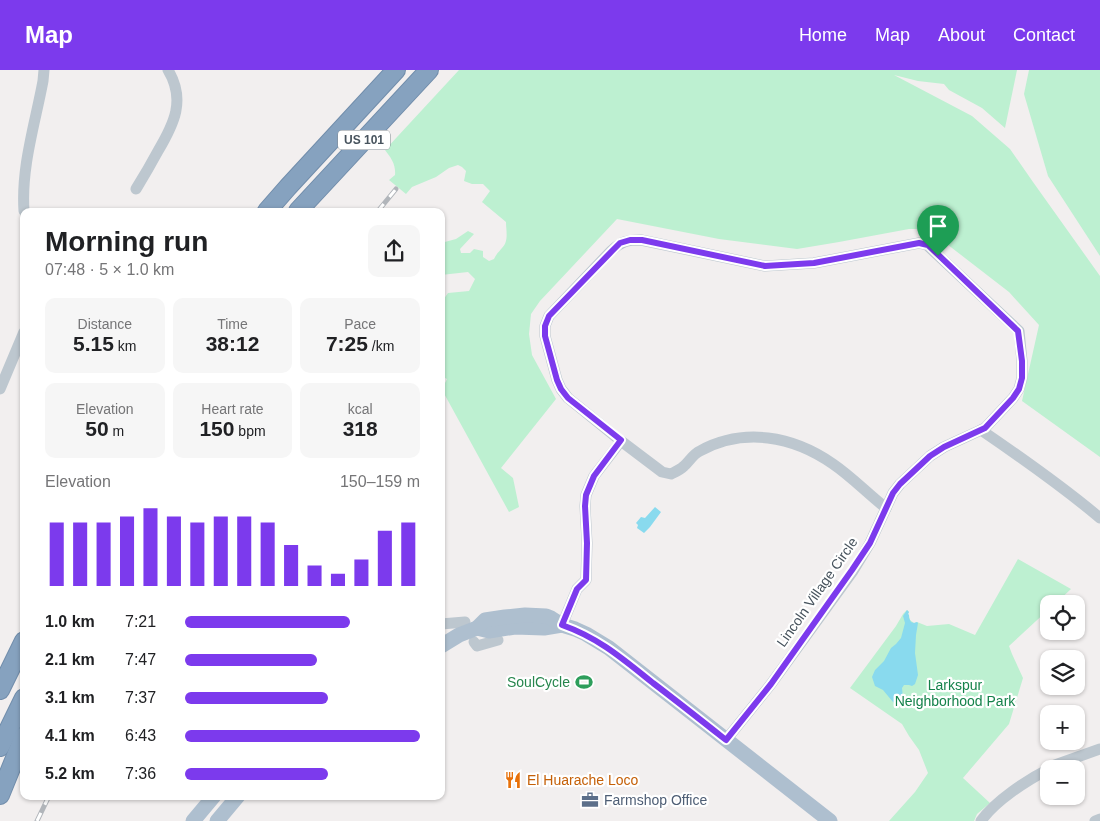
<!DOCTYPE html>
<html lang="en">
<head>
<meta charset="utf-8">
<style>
	:root { --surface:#fff; --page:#f6f6f6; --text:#202124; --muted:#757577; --accent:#7c3aed }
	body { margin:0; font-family:Arial,sans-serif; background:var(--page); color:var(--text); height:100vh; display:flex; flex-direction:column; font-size:19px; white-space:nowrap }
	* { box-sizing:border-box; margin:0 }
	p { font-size:16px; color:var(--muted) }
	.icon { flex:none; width:28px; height:28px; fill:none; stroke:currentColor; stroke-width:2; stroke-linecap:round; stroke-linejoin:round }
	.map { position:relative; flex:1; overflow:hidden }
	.panel { position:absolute; left:20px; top:138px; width:425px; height:592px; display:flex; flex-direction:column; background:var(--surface); border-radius:10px; box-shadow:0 1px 4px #0004 }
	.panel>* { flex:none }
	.buttons { position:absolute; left:1040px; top:525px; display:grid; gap:10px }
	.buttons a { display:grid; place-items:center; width:45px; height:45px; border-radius:10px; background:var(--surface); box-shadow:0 1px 4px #0004; font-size:25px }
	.pin { position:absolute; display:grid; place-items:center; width:42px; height:42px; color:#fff; margin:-51px -21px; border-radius:50% 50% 50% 0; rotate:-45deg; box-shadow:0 0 5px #0007 }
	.pin .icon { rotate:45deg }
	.round { display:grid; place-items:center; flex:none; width:52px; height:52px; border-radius:10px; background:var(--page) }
	.summary { display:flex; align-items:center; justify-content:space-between; height:85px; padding:0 25px }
	h1 { font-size:28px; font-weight:700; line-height:38px }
	.figures { display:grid; grid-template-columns:repeat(3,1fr); gap:8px; height:85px; padding:5px 25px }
	.figures div { display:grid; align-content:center; border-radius:10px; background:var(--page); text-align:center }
	.figures b { font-size:21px; font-weight:700 }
	.figures small { font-size:14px; font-weight:400 }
	.figures p { font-size:14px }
	.chart { height:140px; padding:10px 25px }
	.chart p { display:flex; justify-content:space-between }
	.chart svg { width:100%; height:90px; margin-top:5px; stroke:var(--accent); stroke-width:6 }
	ul { padding:0 25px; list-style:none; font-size:16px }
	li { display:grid; grid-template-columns:80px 60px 1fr; align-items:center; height:38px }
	li i { height:12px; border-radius:6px; background:var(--accent) }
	header { display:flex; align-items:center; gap:30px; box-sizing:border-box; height:70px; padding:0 25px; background:var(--accent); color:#fff }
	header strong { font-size:24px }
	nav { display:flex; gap:28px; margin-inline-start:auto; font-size:18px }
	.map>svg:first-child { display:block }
	.green { fill:#bdf0d1 }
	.water { fill:#89daee }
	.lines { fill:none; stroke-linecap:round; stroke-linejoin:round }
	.highway-casing { stroke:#718dab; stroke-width:20 }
	.minor { stroke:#bdc7cf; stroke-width:11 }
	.major { stroke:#aebfcf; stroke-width:15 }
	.highway { stroke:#86a2bf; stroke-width:18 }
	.rail-casing { stroke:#b1b5ba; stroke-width:5 }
	.rail { stroke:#fff; stroke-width:3; stroke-dasharray:9; stroke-linecap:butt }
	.route-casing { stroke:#fff; stroke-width:10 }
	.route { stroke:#7c3aed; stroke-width:6 }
	.labels { text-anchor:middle; stroke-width:4.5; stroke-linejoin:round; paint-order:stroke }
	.shield { fill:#fff; stroke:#7e878e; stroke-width:1 }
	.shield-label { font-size:12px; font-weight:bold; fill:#47535d }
	.street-label { font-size:14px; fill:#47535d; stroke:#fff }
	.leisure-label { font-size:14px; fill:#27864d; stroke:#fff; text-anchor:end }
	.park-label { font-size:14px; fill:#15824b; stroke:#fff }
	.food-label { font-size:14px; fill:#c56008; stroke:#fff; text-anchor:start }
	.service-label { font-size:14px; fill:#4e5e75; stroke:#fff; text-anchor:start }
</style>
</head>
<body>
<header>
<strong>Map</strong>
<nav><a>Home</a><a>Map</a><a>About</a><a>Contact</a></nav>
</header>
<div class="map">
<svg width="1100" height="751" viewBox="0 0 1100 751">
	<rect width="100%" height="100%" fill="#f2efef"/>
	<!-- green -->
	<g class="green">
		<path d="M459,0H1017L1005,58L982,38L949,20L944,14L918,11L894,5L972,46L1010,79L1033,112L1100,206V387L1022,331L1039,255L1009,222L930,161L923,159H909L839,172L797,179L719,169L617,149L540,231L531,244L529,264L532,285L556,329L501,398L513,408L519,437L509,442L441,318V314L444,315L447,309L441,306V296L444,290L441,288V233L448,223L469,221L475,209L468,202L441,205V173L456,169L468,161L474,164L460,179L461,183H470L474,179L483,181V187L489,191L494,189C497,183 498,183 502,178C509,171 506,161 506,152L482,132L490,121L483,114H472L464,111L466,101L462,97L458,95L449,98L436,107L412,117L406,124L389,110L395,105C396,94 391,88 385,80Z"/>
		<path d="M1029,0H1100V186L1048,106L1024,24Z"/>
		<path d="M1018,489L1071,519L1055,534H1049V539L1009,576L1012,584L1023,608L1009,654L963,708L990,733L977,744L974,751H889L915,722L928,703L919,680L909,666L902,654L850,618L896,556L903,544L907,540L909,542L908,544L909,545L910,550L914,553L917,552L927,556L949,554L975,565Z"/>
	</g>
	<!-- water -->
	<g class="water">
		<path d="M655,437L661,442L650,457L644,463L637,458L638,455L636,453L641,447L645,448Z"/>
		<path d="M907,540L909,542L908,544L909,545V548L911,552L914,553L917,552L918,553L916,565L915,583L918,605L915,614L912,616L909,615H904L902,618L903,628L900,633L896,634L893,632L883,620L875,616L872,607L875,600L884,591L891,578L896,574L901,568L905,553L903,546Z"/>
	</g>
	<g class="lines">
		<!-- highway casing -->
		<g class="highway-casing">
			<g id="highway">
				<path d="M267,141L288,117L396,0"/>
				<path d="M298,141L429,0"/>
				<path d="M0,620L24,571"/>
				<path d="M0,677L24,628"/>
				<path d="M0,725L24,666"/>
			</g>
		</g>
		<!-- minor -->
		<g class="minor">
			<path d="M136,119C144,106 151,94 158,81C174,54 186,30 168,0"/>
			<path d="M24,141C21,97 35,54 43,11L44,0"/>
			<path d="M0,319L24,262"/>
			<path d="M621,371L568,328L561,319L557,310L545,266V256L549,246L611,181C622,171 627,170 641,170L765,196L814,193L919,173L927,175L1019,261L1022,291V308L1019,319L1013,328L985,358L981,360"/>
			<path d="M441,554L465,552"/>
			<path d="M562,555L577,519L586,510L587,473L585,436L586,425L594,406L621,371L662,402L671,404C675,402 680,400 684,396C689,392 693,384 700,381C744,357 793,366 833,394C852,407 868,424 886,438"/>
			<path d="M474,572L477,576L498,570"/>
			<path d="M726,670L771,614L853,501L870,473L893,423L900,414L930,386L944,377L981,360C1022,388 1062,416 1100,448"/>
			<path d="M1049,699L1055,695L1100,679"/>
			<path d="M981,751C995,731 1027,710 1049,699"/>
			<path d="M1095,751L1100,749"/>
		</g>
		<!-- major -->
		<g class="major">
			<path d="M477,558L489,561L515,557L544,558L562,555"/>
			<path d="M441,576L459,565L477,558L485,550L505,547L525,545L546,546L551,548L562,555L575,559L586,564L609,578L830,751"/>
			<path d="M193,751L214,726"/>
			<path d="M217,751L238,726"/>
		</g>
		<!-- highway -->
		<use href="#highway" class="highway"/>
		<!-- rail casing -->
		<g class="rail-casing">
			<g id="rail">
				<path d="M378,141L396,119"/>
				<path d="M37,751L49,726"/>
			</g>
		</g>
		<!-- rail -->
		<use href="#rail" class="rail"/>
	</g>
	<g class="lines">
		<!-- route casing -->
		<g class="route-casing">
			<path id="route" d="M630,170H642L765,196L814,193L919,173L928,175L1018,261L1022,291V308L1019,319L1013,328L985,358L944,377L930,386L900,414L893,423L870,473L852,500L771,614L726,670C702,651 678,632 653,613C623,589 599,568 562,555L577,519L586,510L587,473L585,436L586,425L594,406L621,370L568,328L561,319L557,310L545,266V256L549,246L612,181L620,173Z"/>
		</g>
		<!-- route -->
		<use href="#route" class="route"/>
	</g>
	<!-- icons -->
	<defs>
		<g id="stadium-bare" transform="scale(1.35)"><path d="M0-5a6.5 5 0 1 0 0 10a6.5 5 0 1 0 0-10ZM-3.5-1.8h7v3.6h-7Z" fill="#2e9e5b" stroke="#fff" stroke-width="2.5" paint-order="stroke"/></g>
		<g id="restaurant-bare" transform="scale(1.35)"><path d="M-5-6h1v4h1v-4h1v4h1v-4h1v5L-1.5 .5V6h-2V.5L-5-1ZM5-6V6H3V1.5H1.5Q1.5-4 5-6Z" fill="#e8710a" stroke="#fff" stroke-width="2.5" paint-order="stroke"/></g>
		<g id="office-bare" transform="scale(1.35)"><path d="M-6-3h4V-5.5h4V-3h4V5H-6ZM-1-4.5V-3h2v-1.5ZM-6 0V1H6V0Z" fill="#5c6f8a" stroke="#fff" stroke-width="2.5" paint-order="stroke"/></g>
	</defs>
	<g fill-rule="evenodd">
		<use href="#stadium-bare" x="584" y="612"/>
		<use href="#restaurant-bare" x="513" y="710"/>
		<use href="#office-bare" x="590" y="730"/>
	</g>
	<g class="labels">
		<!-- shield labels -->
		<rect class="shield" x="338" y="60.5" width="52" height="19" rx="4"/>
		<g class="shield-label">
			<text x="364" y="74">US 101</text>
		</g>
		<!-- street labels -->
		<g class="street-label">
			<text transform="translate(817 522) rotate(-55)" y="5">Lincoln Village Circle</text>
		</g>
		<!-- leisure labels -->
		<g class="leisure-label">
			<text x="570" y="617">SoulCycle</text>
		</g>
		<!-- park labels -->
		<g class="park-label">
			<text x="955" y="620">Larkspur<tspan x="955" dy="16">Neighborhood Park</tspan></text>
		</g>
		<!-- food labels -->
		<g class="food-label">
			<text x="527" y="715">El Huarache Loco</text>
		</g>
		<!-- service labels -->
		<g class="service-label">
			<text x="604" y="735">Farmshop Office</text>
		</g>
	</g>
</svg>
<div class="buttons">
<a><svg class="icon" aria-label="locate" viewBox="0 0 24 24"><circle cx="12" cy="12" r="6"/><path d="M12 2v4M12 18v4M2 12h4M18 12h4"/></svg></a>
<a><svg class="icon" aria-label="layers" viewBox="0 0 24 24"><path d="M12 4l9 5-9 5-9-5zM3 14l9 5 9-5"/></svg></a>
<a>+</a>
<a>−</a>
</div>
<div class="pin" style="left:938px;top:186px;background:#1e9e55"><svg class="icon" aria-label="arrive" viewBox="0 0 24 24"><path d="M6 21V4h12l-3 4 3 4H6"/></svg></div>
<section class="panel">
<div class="summary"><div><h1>Morning run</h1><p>07:48 · 5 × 1.0 km</p></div><a class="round"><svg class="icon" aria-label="share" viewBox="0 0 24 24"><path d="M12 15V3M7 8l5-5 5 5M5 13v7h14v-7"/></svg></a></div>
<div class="figures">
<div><p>Distance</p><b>5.15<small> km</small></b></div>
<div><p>Time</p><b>38:12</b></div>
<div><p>Pace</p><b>7:25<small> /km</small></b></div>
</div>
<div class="figures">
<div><p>Elevation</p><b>50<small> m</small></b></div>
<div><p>Heart rate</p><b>150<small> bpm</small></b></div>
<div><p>kcal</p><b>318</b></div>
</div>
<div class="chart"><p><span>Elevation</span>150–159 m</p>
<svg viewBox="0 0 160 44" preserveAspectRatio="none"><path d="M5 44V13M15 44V13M25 44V13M35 44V10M45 44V6M55 44V10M65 44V13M75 44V10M85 44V10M95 44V13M105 44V24M115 44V34M125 44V38M135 44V31M145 44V17M155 44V13"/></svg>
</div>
<ul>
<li><b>1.0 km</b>7:21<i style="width:70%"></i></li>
<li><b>2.1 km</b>7:47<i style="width:56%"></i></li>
<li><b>3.1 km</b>7:37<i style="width:61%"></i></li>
<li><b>4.1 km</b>6:43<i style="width:100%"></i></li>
<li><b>5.2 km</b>7:36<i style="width:61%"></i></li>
</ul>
</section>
</div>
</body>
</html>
